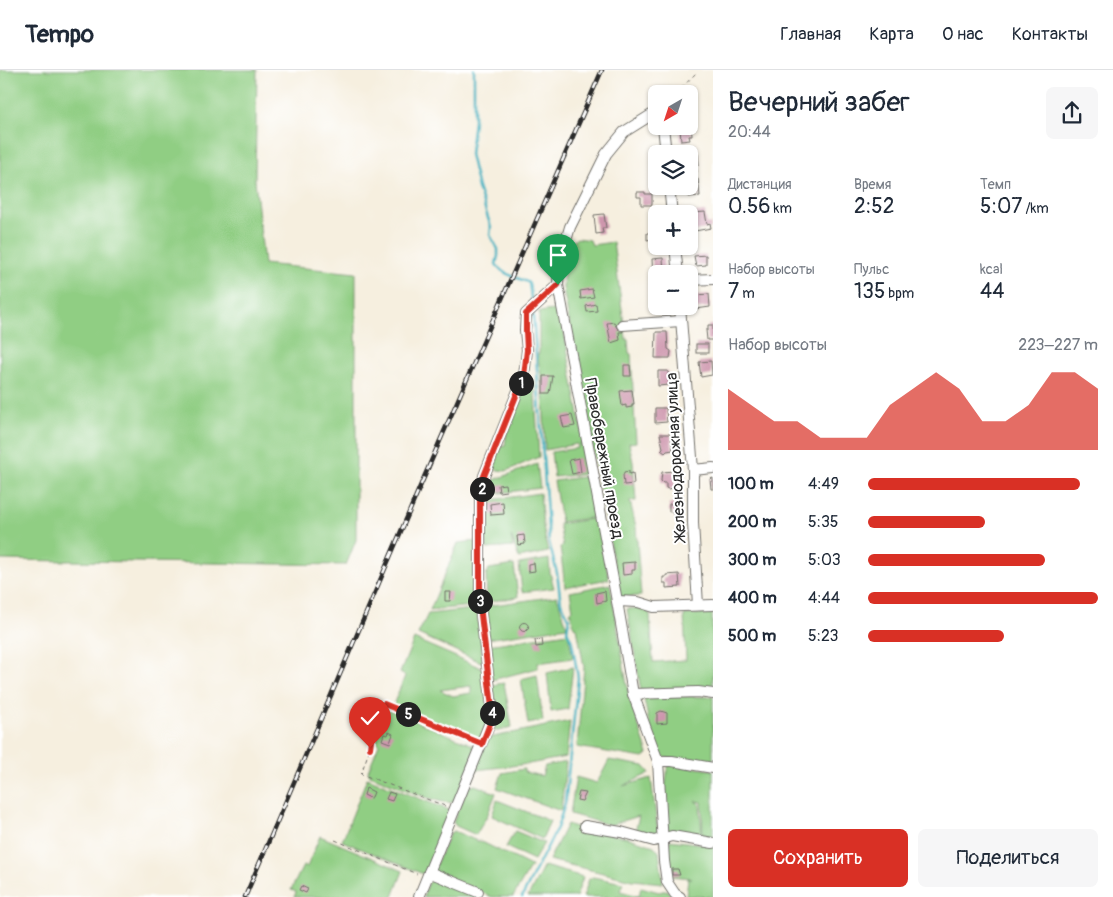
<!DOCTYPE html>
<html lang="ru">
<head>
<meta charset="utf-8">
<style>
	:root { --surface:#fff; --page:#f6f6f7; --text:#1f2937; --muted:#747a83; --line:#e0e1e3; --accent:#d93025 }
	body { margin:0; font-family:Pangolin,sans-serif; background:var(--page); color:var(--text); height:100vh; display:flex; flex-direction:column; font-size:19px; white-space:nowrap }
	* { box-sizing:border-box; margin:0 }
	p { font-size:16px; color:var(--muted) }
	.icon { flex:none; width:28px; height:28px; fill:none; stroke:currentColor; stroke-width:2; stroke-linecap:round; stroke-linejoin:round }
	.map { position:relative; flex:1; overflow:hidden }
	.panel { display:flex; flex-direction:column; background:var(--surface); width:400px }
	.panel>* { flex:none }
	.needle { width:32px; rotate:219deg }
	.buttons { position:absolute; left:648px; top:15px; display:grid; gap:10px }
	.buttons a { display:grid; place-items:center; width:50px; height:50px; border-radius:8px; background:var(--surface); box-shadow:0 1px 4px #0004; font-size:25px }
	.pin { position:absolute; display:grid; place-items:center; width:42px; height:42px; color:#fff; margin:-51px -21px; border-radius:50% 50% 50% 0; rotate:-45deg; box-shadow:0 0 5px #0007 }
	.pin .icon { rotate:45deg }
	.km { position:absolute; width:25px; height:25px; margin:-12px; border-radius:50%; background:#222; color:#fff; font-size:14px; line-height:25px; text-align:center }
	.round { display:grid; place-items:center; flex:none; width:52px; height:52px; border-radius:8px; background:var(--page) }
	.head { display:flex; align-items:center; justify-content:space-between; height:85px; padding:0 15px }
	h1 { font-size:28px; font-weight:600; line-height:38px }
	.figures { display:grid; grid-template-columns:repeat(3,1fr); gap:8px; height:85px; padding:5px 15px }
	.figures div { display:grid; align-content:center }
	.figures b { font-size:21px; font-weight:600 }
	.figures small { font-size:14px; font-weight:400 }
	.figures p { font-size:14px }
	.chart { height:140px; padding:10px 15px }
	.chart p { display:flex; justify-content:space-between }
	.chart svg { width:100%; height:90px; margin-top:5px; fill:var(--accent); opacity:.7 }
	.action { display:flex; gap:10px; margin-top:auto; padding:10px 15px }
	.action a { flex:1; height:58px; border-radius:8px; background:var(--accent); color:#fff; font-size:20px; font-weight:600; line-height:58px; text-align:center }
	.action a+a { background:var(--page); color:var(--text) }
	ul { padding:0 15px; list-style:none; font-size:16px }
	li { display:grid; grid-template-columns:80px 60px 1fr; align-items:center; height:38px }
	li i { height:12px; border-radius:6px; background:var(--accent) }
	header { display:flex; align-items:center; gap:30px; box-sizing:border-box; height:70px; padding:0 25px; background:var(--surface); border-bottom:1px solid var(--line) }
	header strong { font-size:24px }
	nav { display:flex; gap:28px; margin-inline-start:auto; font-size:18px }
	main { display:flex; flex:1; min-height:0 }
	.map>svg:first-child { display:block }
	.green { fill:#90ce83; stroke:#5e7c57; fill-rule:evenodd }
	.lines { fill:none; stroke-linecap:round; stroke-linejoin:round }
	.stream { stroke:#47b4c3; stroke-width:2.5 }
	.building { fill:#ce96ad }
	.minor-casing { stroke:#72706a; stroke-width:12 }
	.path { stroke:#72706a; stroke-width:1; stroke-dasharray:4 4; stroke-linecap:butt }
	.minor { stroke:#fff; stroke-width:10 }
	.rail-casing { stroke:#2b2b2b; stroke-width:4.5 }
	.rail { stroke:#fff; stroke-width:2.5; stroke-dasharray:8; stroke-linecap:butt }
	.route-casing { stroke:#fff; stroke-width:10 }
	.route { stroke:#d93025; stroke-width:6 }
	.labels { text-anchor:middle; stroke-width:4; stroke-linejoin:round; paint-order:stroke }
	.street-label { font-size:16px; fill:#2b2b2b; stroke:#fff }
</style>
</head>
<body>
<header>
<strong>Tempo</strong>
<nav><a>Главная</a><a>Карта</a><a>О нас</a><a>Контакты</a></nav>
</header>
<main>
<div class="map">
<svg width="713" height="827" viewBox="0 0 713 827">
	<rect width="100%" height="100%" fill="#fff"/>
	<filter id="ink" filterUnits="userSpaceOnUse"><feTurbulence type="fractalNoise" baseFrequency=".02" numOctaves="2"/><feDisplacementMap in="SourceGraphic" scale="10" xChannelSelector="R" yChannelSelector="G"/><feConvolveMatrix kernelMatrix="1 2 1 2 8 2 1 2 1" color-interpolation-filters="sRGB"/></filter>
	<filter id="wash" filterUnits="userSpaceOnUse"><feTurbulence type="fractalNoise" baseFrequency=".0096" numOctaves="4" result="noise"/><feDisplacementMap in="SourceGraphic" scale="20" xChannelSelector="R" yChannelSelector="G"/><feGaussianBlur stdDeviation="1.12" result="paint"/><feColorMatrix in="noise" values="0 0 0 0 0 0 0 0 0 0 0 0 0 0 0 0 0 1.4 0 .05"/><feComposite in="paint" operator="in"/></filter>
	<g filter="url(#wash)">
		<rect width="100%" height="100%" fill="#f6efdf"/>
		<!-- green -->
		<g class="green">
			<path d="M0,0H257L255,110L264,194L356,203V470L346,495L0,490Z"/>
			<path d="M577,168L590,170L592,175L613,172L626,269L628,270L629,283L631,284L636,372L629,373L633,392L636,431H630L636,457L641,526L620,527L563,218L564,198L570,197C567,182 564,178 577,168Z"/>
			<path d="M560,239L584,373L580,374H584L588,404L554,407L551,382L578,378L577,374L545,380L543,317L537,284H539V242Z"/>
			<path d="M524,311H534L539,387L506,401L490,399L499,377L505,376L508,349Z"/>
			<path d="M537,394L540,418L484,425L486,413Z"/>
			<path d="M589,406L597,447L561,452L554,411Z"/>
			<path d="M540,423L543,456L548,482L519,488L511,466L513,477L487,479L484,431Z"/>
			<path d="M597,448L609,509L565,517L560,477L563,476L559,454Z"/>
			<path d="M477,471C476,488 480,520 473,536L430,540L458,473Z"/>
			<path d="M549,489L550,503L554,518L522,522L519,494Z"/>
			<path d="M514,495L518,527L487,532L486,504L489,499Z"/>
			<path d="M610,514L629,627L648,684L643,688L577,677L584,597L577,558L574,557L570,541L573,540L570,522Z"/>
			<path d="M557,526L567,557L487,569L486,536Z"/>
			<path d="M644,538L650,544L653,592L686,590L684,545L712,543L713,618L641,621L627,539Z"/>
			<path d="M474,539L477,542L483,593L418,564L428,544Z"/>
			<path d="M568,563L573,588L538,593V598L492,610L488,575Z"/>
			<path d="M414,569L484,599L489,647L480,672L393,635L405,606L400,603ZM471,616V623L453,626L440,620Z"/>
			<path d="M573,597L568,639L551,642L547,603Z"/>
			<path d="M537,605L543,651L528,654L521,609Z"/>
			<path d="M504,613L512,657L491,662L492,615Z"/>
			<path d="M656,626L713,627V696L662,687L649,653L644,629Z"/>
			<path d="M389,640L478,677L454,732C441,737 386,711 370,705L368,701L379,674L377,672C376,663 382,647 389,640Z"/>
			<path d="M570,651L566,687L529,694L475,700L488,668Z"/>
			<path d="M609,690L644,696L650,703L623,716L651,708L658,762L656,768L635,762L639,746L610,755L570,744L576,707L597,713Z"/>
			<path d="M566,692L561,741L497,718L502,703L524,699V702L542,706L545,696Z"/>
			<path d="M673,695L713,700V770L703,768L702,732L695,731L700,734L702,768L668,761L664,727L668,696Z"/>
			<path d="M367,708L449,740L451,743L426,802L423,804L342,771Z"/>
			<path d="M475,715L496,723L488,744L476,765L456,756L453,752L468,717Z"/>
			<path d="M497,730L550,751L542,769L492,746Z"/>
			<path d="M567,754L584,760L626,767L654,776L659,782L663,813L632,810L549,790Z"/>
			<path d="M454,761L477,771H480L531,796L513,827H492L433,801L450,763Z"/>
			<path d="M515,761L544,773L534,790L506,777Z"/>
			<path d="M320,766L403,801L393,827H294L296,822L291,820L303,796L307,797Z"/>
			<path d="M669,770L713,775V827L686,826L688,808H692L670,806L668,788Z"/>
			<path d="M544,796L583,807L576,827H528Z"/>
			<path d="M593,807L623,813L620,821L639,826L641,817L659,822L667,820L672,827H583L589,809Z"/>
			<path d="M435,809L478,826L477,827H423L429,812Z"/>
		</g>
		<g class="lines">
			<!-- stream -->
			<g class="stream">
				<path d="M474,0V51L470,84L478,118L491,157L490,165L498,179V186L496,194C502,205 518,207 529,213L532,234"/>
				<path d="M522,827L557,758L565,734L578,608L572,572L567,561L569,548L561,533L557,503L549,472L533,242"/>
			</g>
		</g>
		<g id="blocks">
			<!-- building -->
			<g class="building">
				<path d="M689,53H691L692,66H689L690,70L681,71L680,58L689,56Z"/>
				<path d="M698,84L699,95L696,96L697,102L689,103V85Z"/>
				<path d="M698,109L700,126L688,127L687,116H689V110Z"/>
				<path d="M637,122H645V124H652V135H641V127H637Z"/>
				<path d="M705,142L707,154L710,153L711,158L695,161L693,143Z"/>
				<path d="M604,144L606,158H602L603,163L596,164L594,145Z"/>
				<path d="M656,156V173L652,174V169L647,170V163H651L650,157Z"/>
				<path d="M706,185V195L696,196L694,186Z"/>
				<path d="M663,188L664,203L656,204V208H653L652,189Z"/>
				<path d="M656,218V236H663V239L650,240L649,219Z"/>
				<path d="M592,219L594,227L581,229L580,221Z"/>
				<path d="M709,224L710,237L696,239L695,225Z"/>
				<path d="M596,234L597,241L587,242L586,236Z"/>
				<path d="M614,252L617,258H622L623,262H619L620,270L611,273L607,253Z"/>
				<path d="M708,255H713V270H707L706,260H708Z"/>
				<path d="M656,262H667L668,279L671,281L670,288H655Z"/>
				<rect x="696" y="274" width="12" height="9"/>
				<path d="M711,291L712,305L701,307L699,292Z"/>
				<path d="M624,295H630L631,306H624Z"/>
				<path d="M658,301H668L669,315L658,316Z"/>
				<path d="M543,306H553L550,324H543Z"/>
				<path d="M632,320L634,334H632V337L626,338V335L622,336L620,321Z"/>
				<path d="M655,338H666L667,352L655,353Z"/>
				<path d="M572,345L575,356L564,358L561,347Z"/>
				<path d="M660,364H671L673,380L667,381L665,383L661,380L663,378Z"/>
				<path d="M579,388L581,402L572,404L569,390Z"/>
				<path d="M629,401V404L633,403L634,414L624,415L623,404H624V402Z"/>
				<path d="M674,401L675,418L668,419L666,418V413H663L661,411L662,402Z"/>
				<path d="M713,408V419H711L710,409Z"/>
				<path d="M505,414L506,421L499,422L498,415Z"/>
				<path d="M503,432L504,444L491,445L490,434Z"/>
				<path d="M678,433L679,444L673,445V441L669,442V434Z"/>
				<path d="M524,465L525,474L518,475L517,466Z"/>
				<path d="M635,492V500H632V504L623,505L622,493Z"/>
				<path d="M534,493L535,501L528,502V494Z"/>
				<path d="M679,504L680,517L666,518V513H663V507H666V505Z"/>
				<path d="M605,521L606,531L597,533L596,523Z"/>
				<path d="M445,522H451L450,531H445Z"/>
				<circle cx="524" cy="557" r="4.5"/>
				<path d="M541,569L542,576L536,577L535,570Z"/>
				<path d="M661,641L667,643V653L657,654V643Z"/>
				<path d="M389,662L393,664L390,673L382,670L384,664L388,665Z"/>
				<path d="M366,718L374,722L372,727L370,728L364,725Z"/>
				<path d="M389,722L395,724L392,731L386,729Z"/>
				<path d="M579,722L586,723L582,731L577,730Z"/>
				<path d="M672,799H678L680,805H672Z"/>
				<path d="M301,816L308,819L306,823L299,820Z"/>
			</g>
		</g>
	</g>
	<g filter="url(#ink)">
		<use href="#blocks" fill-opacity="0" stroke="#72706a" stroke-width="1"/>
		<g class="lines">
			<!-- minor casing -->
			<g class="minor-casing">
				<g id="minor">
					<path d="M656,42L624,62L606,84L570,157L559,194L558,215L617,531L633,624L658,691L664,791L667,812L675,824L680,827"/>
					<path d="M663,56L666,84"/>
					<path d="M669,116L672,144"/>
					<path d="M675,176L678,204"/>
					<path d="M689,210L713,209"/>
					<path d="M680,236L693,400V453L698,535"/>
					<path d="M622,255L681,251"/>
					<path d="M693,400L713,398"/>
					<path d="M617,531L638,532L654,537L713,535"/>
					<path d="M633,624L698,622L713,624"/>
					<path d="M658,691H672L713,698"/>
					<path d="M585,756L621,762L654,771L672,766L713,773"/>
					<path d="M429,802L478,822"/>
					<path d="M419,827L493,645L480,536V430L484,406L524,306L527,280L525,260L526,244L558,215"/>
				</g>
			</g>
			<!-- path -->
			<g class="path">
				<path d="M676,24L696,3V0"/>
				<path d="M445,736L361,704L370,678L372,662L384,634L473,671"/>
				<path d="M335,770L417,804"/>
			</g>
			<!-- minor -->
			<use href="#minor" class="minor"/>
			<!-- rail casing -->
			<g class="rail-casing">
				<path id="rail" d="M245,827L422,412L602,0"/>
			</g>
			<!-- rail -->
			<use href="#rail" class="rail"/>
		</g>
	</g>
	<g class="lines" filter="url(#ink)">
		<!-- route casing -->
		<g class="route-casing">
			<path id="route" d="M370,678L372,662L384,634L482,674L493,646L480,536V430L484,406L524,306L527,280L526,260V244L558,215"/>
		</g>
		<!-- route -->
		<use href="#route" class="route"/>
	</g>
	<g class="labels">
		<!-- street labels -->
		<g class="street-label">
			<text transform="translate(675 387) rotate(-93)" y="6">Железнодорожная улица</text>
			<text transform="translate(605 388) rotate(80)" y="6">Правобережный проезд</text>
		</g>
	</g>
</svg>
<div class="buttons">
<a><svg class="needle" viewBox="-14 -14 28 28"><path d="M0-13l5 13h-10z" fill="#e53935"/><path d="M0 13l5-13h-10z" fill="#747a83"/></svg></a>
<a><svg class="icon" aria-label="layers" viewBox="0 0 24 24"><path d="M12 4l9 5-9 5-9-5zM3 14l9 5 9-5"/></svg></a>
<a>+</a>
<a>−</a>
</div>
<div class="pin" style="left:558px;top:215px;background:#1e9e55"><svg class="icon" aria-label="arrive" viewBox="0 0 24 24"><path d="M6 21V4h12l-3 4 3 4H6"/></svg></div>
<div class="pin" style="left:370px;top:678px;background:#d93025"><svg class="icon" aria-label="check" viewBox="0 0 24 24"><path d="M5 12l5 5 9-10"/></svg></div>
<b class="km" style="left:521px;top:313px">1</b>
<b class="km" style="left:482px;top:419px">2</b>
<b class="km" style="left:480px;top:531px">3</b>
<b class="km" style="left:492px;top:643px">4</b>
<b class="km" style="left:408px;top:644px">5</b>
</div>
<section class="panel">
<div class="head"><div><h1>Вечерний забег</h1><p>20:44</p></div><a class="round"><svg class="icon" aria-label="share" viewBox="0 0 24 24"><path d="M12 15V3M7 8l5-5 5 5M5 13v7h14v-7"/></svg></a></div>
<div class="figures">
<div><p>Дистанция</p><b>0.56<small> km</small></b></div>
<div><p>Время</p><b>2:52</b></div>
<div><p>Темп</p><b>5:07<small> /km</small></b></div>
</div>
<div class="figures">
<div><p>Набор высоты</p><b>7<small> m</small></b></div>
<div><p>Пульс</p><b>135<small> bpm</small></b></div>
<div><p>kcal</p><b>44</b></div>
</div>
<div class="chart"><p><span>Набор высоты</span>223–227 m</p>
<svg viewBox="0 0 160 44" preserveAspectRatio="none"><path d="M0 44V14L10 22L20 30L30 30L40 38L50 38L60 38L70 22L80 14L90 6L100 14L110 30L120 30L130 22L140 6L150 6L160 14V44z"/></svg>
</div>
<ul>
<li><b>100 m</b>4:49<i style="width:92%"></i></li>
<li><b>200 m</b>5:35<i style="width:51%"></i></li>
<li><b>300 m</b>5:03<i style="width:77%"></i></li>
<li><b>400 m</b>4:44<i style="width:100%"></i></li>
<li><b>500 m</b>5:23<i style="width:59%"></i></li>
</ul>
<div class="action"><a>Сохранить</a><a>Поделиться</a></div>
</section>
</main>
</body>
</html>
